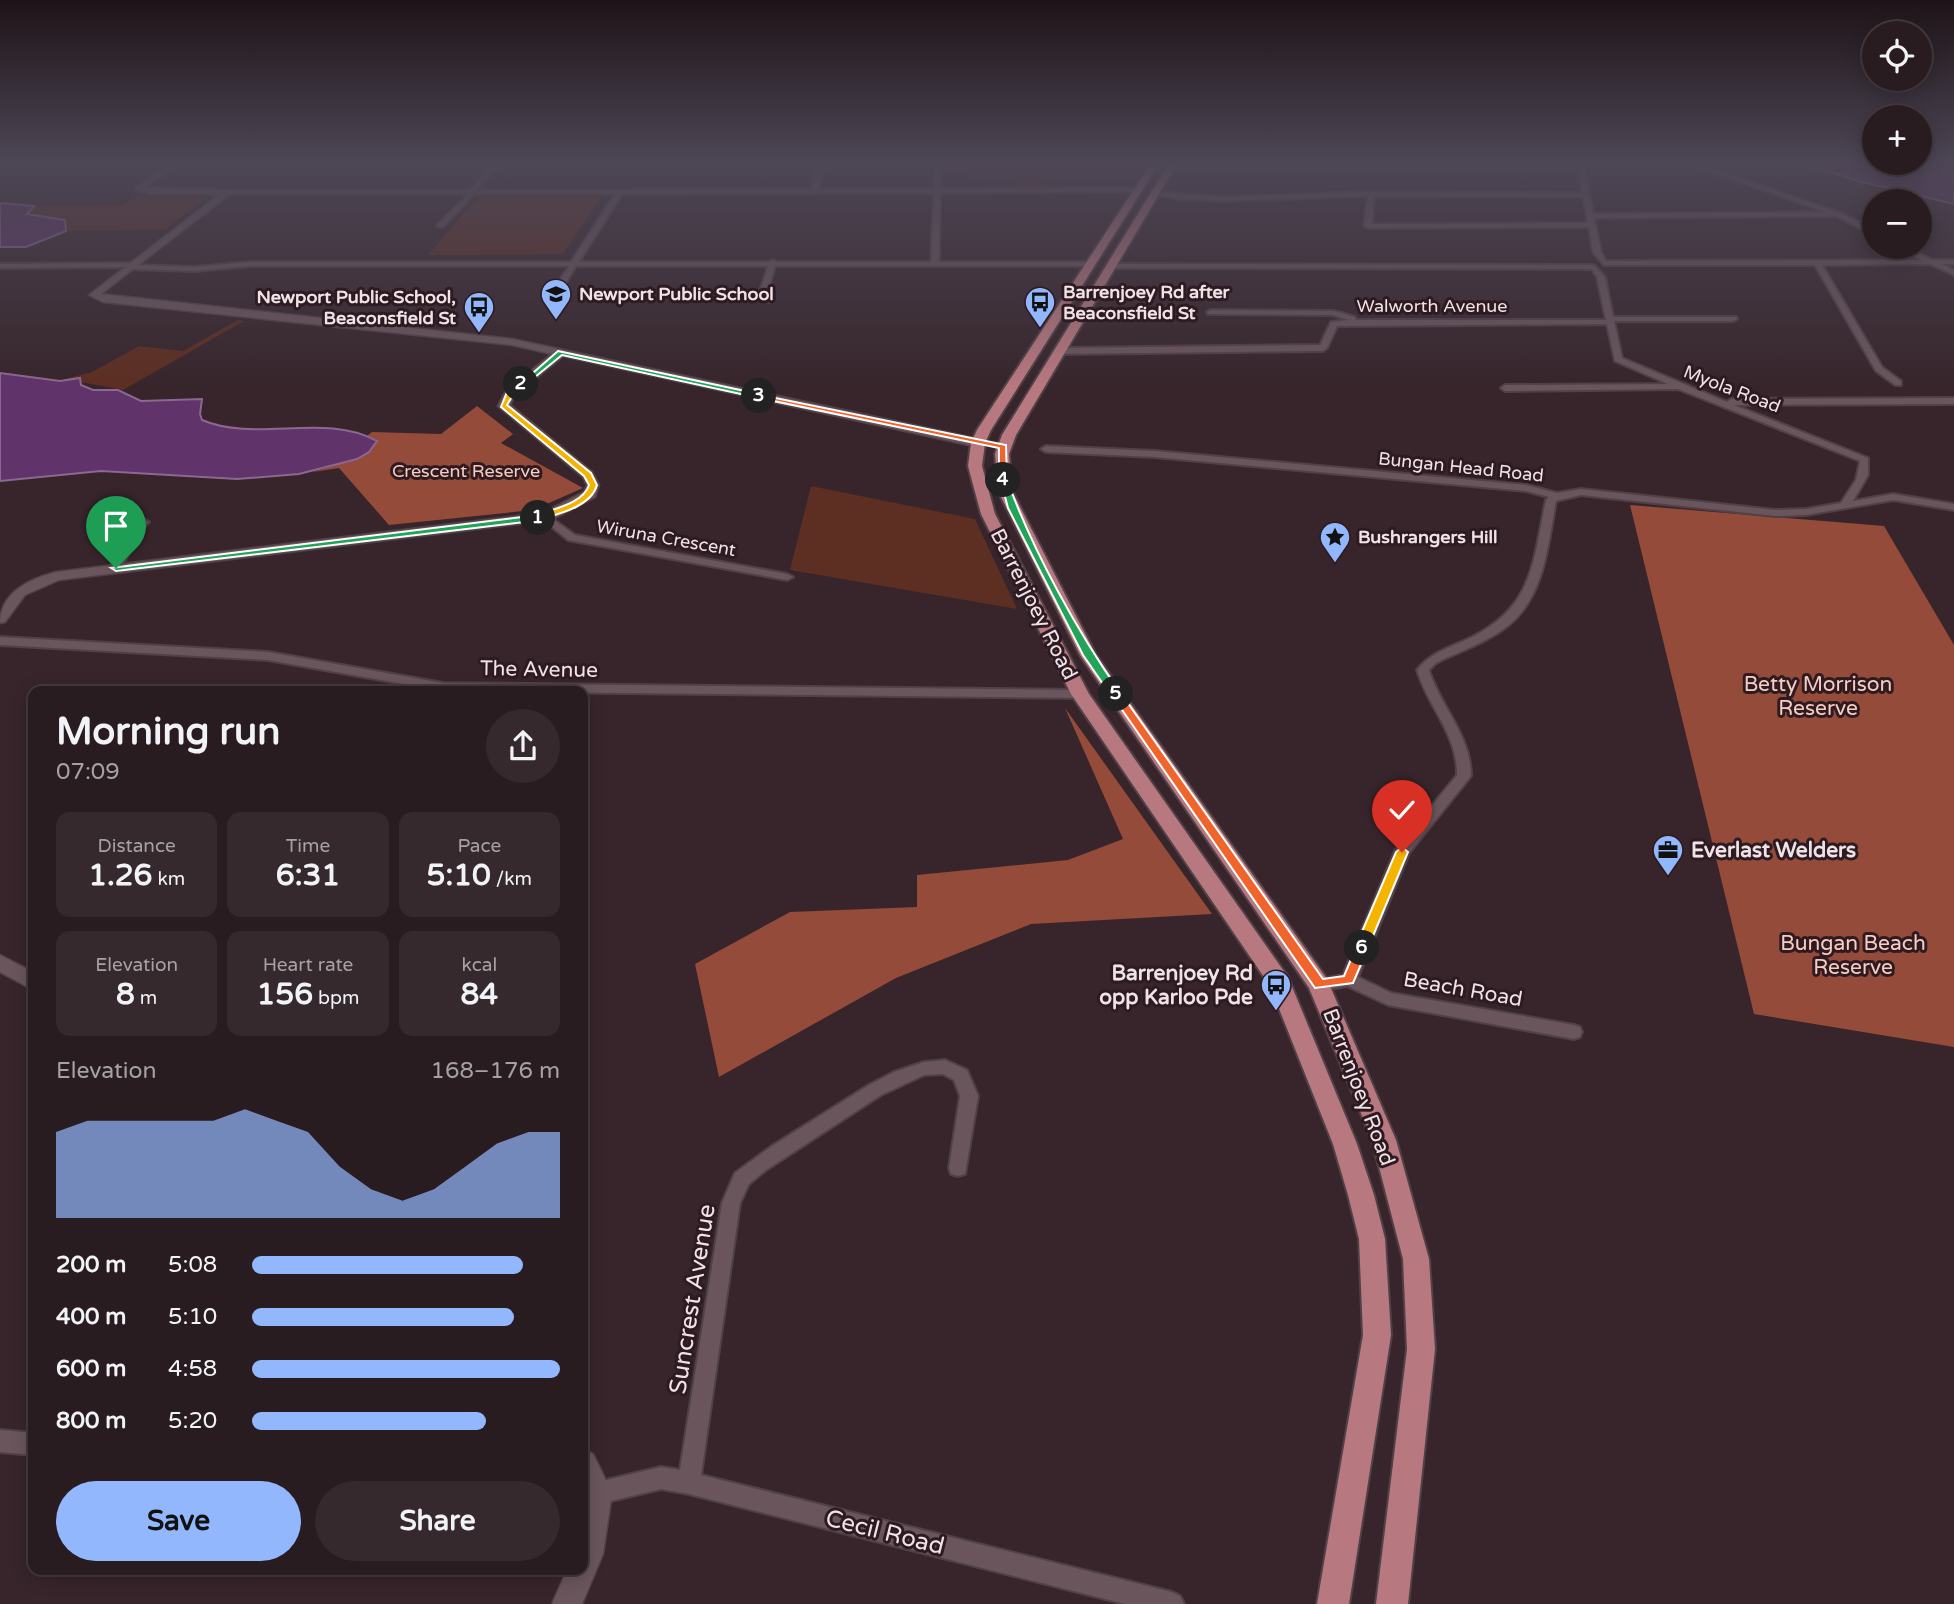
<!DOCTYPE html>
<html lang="en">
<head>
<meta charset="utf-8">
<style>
	:root { --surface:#291c20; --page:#35292d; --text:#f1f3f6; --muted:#a5a1a5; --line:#453a3e; --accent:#93b7fd }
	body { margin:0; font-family:"Varela Round",sans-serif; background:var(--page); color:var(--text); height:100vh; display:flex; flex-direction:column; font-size:26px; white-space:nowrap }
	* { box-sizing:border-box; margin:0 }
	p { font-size:23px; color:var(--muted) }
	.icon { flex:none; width:38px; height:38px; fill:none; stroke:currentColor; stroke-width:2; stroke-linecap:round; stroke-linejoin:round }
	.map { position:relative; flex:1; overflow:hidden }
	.panel { position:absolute; left:28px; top:686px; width:560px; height:889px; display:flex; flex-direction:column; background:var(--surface); border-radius:14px; box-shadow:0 4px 18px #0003,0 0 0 2px var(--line) }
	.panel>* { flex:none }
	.tools { position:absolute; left:1862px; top:21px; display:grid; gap:14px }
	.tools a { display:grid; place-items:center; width:70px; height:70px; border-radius:50%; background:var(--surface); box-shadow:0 4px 18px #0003,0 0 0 2px var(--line); font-size:35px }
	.pin { position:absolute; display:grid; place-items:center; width:60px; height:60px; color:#fff; margin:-72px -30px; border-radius:50% 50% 50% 0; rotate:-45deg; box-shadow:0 0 7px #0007 }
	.pin .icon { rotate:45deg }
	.km { position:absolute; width:35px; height:35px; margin:-18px; border-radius:50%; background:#222; color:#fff; font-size:19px; line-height:35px; text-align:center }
	.round { display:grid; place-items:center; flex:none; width:74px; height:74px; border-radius:37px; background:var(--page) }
	.summary { display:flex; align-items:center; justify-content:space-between; height:119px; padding:0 28px }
	h1 { font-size:38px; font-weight:800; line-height:52px }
	.metrics { display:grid; grid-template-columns:repeat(3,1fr); gap:10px; height:119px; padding:7px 28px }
	.metrics div { display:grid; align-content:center; border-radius:14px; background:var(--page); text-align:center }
	.metrics b { font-size:30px; font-weight:800 }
	.metrics small { font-size:19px; font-weight:400 }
	.metrics p { font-size:19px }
	.chart { height:196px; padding:14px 28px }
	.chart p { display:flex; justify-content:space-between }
	.chart svg { width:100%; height:126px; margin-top:7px; fill:var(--accent); opacity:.7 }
	.primary-button { display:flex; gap:14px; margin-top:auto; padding:14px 28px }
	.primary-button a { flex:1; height:80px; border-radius:42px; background:var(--accent); color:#111; font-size:28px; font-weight:800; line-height:80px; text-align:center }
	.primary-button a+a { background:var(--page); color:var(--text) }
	ul { padding:0 28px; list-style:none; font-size:23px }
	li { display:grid; grid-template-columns:112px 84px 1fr; align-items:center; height:52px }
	li i { height:18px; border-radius:9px; background:var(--accent) }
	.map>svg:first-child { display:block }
	.green { fill:#5d2e22 }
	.forest { fill:#944b39 }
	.water { fill:#60336a; stroke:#8b6890; stroke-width:2 }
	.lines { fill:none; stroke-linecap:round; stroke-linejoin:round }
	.minor-casing { stroke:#504146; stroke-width:4 }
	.tertiary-casing { stroke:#504146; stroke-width:3 }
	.primary-casing { stroke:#504146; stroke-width:4 }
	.minor { fill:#6a555c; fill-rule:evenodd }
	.tertiary { fill:#6a555c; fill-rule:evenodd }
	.primary { fill:#b8787f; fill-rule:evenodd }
	.split-1 { fill:#22a559; stroke:#fff; stroke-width:2 }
	.split-2 { fill:#f5b400; stroke:#fff; stroke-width:2 }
	.split-3 { fill:#22a559; stroke:#fff; stroke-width:2 }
	.split-4 { fill:#f0652b; stroke:#fff; stroke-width:2 }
	.split-5 { fill:#22a559; stroke:#fff; stroke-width:2 }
	.split-6 { fill:#f0652b; stroke:#fff; stroke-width:2 }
	.split-7 { fill:#f5b400; stroke:#fff; stroke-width:2 }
	.labels { text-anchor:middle; stroke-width:6; stroke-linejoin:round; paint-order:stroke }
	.far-poi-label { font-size:18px; font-weight:bold; fill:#f0e3e7; stroke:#2d1b21; text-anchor:start }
	.far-street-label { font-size:18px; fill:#f0e3e7; stroke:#2d1b21 }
	.far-park-label { font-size:18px; fill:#f9ccc1; stroke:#2d1b21 }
	.street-label { font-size:21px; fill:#f0e3e7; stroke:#2d1b21 }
	.park-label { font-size:21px; fill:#f9ccc1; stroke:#2d1b21 }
	.poi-label { font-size:21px; font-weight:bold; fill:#f0e3e7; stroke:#2d1b21; text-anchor:start }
	.near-street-label { font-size:24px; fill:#f0e3e7; stroke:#2d1b21 }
</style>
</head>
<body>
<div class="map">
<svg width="1954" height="1604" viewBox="0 0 1954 1604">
	<rect width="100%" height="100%" fill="#37252b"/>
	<!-- green -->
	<g class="green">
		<path d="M948,162H1147L1134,179H1043V186H1019L1018,179H972L971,172H947Z"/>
		<path d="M479,196H602L563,254L428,255Z"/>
		<path d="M135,197H210L165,229L66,231L65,220L26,214L34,206L124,205Z"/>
		<path d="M238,320L244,321L123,390L65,379L92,372L139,346L183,351Z"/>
		<path d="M811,486L975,519L1017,609L790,570Z"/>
	</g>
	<!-- forest -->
	<g class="forest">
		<path d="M477,406L513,434L501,443L583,488L533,510L389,525L339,468L313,472C339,464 355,460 376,441L367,436L372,432L441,434Z"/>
		<path d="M1630,505L1884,526L1954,645V1047L1754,1014Z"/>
		<path d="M1065,708L1212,914L1031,924L896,978L719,1077L695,964L790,912L917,907V875L1068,860L1123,839Z"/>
	</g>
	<!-- water -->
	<g class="water">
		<path d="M1798,162H1954V204L1858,181Z"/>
		<path d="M0,203L34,206L27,214L65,220L66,231L26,247H0Z"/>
		<path d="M0,373L60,381L80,378L81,385L93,390H118L141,401L202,399L200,414L202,420C256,443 325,412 377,441L369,452L357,459L299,474L237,479L101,471L0,481Z"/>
	</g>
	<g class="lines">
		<!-- minor casing -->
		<g class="minor-casing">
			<g id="minor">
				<path d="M173,162H180L143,188L228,190L231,192L228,194H151L136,190V188Z"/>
				<path d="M820,162H826L818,189H934L935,162H941L940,189L1136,188L1139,190L1136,192L940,193L939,262H1091L1095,264L1094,266H775L767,294L773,300L769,302L759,294L768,266H576L554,302H551L547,300L569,266H251L194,271L128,269L124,267L0,268V264L131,263L135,265L194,267L251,262H571L615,194H474L443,227L437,226L472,190L811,189ZM934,193L931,262H777L773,260L769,262H579L622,194Z"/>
				<path d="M1583,162L1593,214L1826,212L1683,162H1692L1840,213L1874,229V234H1871L1837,216L1594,218L1601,252L1606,261L1921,260L1897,247H1905L1933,260H1954V264H1942L1954,270V275L1930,264L1822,265L1882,367L1901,381V385H1895L1876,371L1815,265H1604L1593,252L1589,227L1368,228L1364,226L1368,196L1223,201L1178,199L1153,194L1156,192L1223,197L1365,192L1583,193L1578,166L1173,167L1170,165L1173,163ZM1374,196L1583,197L1588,223L1372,224Z"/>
				<path d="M1111,264L1594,265L1605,277L1613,317H1736L1737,319L1733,321H1614L1622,358L1727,402L1731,399L1954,398V404L1734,405L1868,458V475L1853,501L1893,494L1954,504V510L1893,500L1806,515L1775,516L1581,495L1556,501C1548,544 1545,595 1509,625C1488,642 1460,651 1436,663L1429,670C1441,708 1471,735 1471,776L1409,853L1358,977L1391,993L1574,1025L1580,1027L1582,1032L1580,1037L1574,1039L1388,1005L1347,986L1319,991L1313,989L1311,985L1313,981L1343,975L1395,851L1457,775C1458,735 1428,707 1417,670C1431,652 1452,647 1472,637C1534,606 1533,561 1546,500L1549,497L1526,491L1155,457L1046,452L1041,449L1046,446L1155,451L1526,485L1557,493L1581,489L1775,510L1806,509L1841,503L1856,480L1860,461L1678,389L1505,391L1501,388L1505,385L1668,384L1615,361L1607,324L1337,326L1327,348L1323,351L1060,354L1056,351L1060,348L1320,345L1331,322L1348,320L1333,315L1208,314L1207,312L1211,310L1334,311L1355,317L1356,320H1606L1597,277L1592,269L1108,268V264Z"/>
				<path d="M546,514L575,535L787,574L793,577L787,580L568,540L542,519V515Z"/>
				<path d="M144,519L149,522L137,535L122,568L120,570H112L110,568C119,550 126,528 144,519Z"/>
				<path d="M0,637L268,652L443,683L1080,690L1086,694L1080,698L443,691L268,660L0,645Z"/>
				<path d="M945,1060L967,1070L978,1096L965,1174L958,1176L951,1174L949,1168L960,1096L954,1080L943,1074L924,1075L881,1095L766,1170L749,1184L740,1203L701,1475L1172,1592L1180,1596L1184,1604H1125L689,1494L661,1489L598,1504L590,1501L587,1493L590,1485L598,1482L661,1467L680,1470L722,1203L735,1173L772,1146L869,1085L894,1072L924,1062Z"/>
				<path d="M0,1430L33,1433V1455L0,1452Z"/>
			</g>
		</g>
		<!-- tertiary casing -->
		<g class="tertiary-casing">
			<g id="tertiary">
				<path d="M494,162H502L472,194H230L101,294L512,339L978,439L984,443L978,447L563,356L515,395L510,405L592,472L599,485L595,497L551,520L59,580L25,595L5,622L0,623C0,593 29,579 56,572L543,513L584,492L587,485L583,477L498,406L506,391L552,354L512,345L103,302L89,295L225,190H470Z"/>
				<path d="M0,955L33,972V990L0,972Z"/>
				<path d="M583,1450L593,1454L612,1493L603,1554L582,1604H552L567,1570H583Z"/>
			</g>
		</g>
		<!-- primary casing -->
		<g class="primary-casing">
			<g id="primary">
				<path d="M1152,162H1160L991,430L985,443L982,466L995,514L1089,694L1288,977L1357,1144L1374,1195L1385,1239L1391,1335L1349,1604H1317L1363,1335L1359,1239L1348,1195L1333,1144L1270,986L1071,694L981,514L968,466L971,443L977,430Z"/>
				<path d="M1170,162H1178L1016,435L1009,454L1012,491L1096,655L1327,979L1396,1140L1429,1259L1435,1349L1408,1604H1376L1407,1349L1403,1259L1372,1140L1309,988L1080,655L998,491L995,454L1002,435Z"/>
			</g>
		</g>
		<!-- minor -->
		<use href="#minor" class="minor"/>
		<!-- tertiary -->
		<use href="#tertiary" class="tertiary"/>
		<!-- primary -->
		<use href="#primary" class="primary"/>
	</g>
	<!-- sky -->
	<linearGradient id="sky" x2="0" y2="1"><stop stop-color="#1e1418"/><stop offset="0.42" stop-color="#4d4655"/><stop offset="1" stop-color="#4d4655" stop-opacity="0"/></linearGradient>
	<rect width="1954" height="387" fill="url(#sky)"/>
	<!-- split-1 -->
	<path class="split-1" d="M538,515L541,520L116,571L111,568Z"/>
	<!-- split-2 -->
	<path class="split-2" d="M518,383L525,384L513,395L507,405L591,473L597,485C591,507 558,514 538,520L535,516C552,509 583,504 589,485L584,476L501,407L507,392Z"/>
	<!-- split-3 -->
	<path class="split-3" d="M558,351L759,394L763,396L759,398L562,355L524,386H518Z"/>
	<!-- split-4 -->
	<path class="split-4" d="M756,394L1006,445L1007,480L1003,483L999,480V448L759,398Z"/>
	<!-- split-5 -->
	<path class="split-5" d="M1000,478L1007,480C1034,553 1077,631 1121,694L1120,697H1112L1083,655L1008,508Z"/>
	<!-- split-6 -->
	<path class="split-6" d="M1112,692H1120L1323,979L1344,976L1357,945H1366L1368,948L1353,983L1315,988L1111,694Z"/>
	<!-- split-7 -->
	<path class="split-7" d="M1402,847L1408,852L1368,948L1362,953L1357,951L1355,948L1396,852Z"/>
	<!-- icons -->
	<defs>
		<g id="school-pin" transform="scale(1.575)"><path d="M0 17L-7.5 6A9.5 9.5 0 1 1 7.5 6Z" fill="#93b7fd" stroke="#2d1b21"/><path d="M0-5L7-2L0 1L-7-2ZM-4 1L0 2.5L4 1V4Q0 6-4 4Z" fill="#111"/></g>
		<g id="bus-pin" transform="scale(1.575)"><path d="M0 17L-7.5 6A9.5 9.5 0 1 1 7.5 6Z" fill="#93b7fd" stroke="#2d1b21"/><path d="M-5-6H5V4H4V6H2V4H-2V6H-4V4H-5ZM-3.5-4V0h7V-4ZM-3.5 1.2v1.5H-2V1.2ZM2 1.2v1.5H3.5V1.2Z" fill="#111"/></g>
		<g id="sight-pin" transform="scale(1.575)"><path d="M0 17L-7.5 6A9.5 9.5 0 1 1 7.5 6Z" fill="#93b7fd" stroke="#2d1b21"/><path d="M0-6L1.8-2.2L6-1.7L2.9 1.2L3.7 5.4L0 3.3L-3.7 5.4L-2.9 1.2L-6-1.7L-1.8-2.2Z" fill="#111"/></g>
		<g id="office-pin" transform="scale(1.575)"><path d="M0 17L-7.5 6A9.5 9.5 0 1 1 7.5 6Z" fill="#93b7fd" stroke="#2d1b21"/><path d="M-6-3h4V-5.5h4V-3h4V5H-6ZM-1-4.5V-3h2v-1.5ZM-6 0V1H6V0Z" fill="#111"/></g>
	</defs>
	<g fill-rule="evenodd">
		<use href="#school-pin" x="556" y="294"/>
		<use href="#bus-pin" x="1040" y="302"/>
		<use href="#bus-pin" x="479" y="307"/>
		<use href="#sight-pin" x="1335" y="537"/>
		<use href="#office-pin" x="1668" y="850"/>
		<use href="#bus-pin" x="1276" y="985"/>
	</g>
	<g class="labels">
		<!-- far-poi labels -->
		<g class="far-poi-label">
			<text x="1063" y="298">Barrenjoey Rd after<tspan x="1063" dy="21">Beaconsfield St</tspan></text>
			<text x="579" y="300">Newport Public School</text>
			<text x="456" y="303" text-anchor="end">Newport Public School,<tspan x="456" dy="21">Beaconsfield St</tspan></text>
			<text x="1358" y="543">Bushrangers Hill</text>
		</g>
		<!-- far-street labels -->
		<g class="far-street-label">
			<text x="1432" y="312">Walworth Avenue</text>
			<text transform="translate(1732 389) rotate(21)" y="6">Myola Road</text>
			<text transform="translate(1461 467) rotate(6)" y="6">Bungan Head Road</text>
			<text transform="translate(666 538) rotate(10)" y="6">Wiruna Crescent</text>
		</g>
		<!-- far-park labels -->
		<g class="far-park-label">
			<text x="466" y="477">Crescent Reserve</text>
		</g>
		<!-- street labels -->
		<g class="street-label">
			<text transform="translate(1034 604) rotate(63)" y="7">Barrenjoey Road</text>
			<text transform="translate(539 669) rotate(1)" y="7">The Avenue</text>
			<text transform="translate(1463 989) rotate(10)" y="7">Beach Road</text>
			<text transform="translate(1359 1087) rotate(69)" y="7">Barrenjoey Road</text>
		</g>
		<!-- park labels -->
		<g class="park-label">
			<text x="1818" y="691">Betty Morrison<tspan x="1818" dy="24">Reserve</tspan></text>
			<text x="1853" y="950">Bungan Beach<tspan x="1853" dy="24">Reserve</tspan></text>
		</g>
		<!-- poi labels -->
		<g class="poi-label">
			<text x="1691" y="857">Everlast Welders</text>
			<text x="1253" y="980" text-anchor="end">Barrenjoey Rd<tspan x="1253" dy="24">opp Karloo Pde</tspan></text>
		</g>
		<!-- near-street labels -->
		<g class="near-street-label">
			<text transform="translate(692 1299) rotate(-81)" y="8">Suncrest Avenue</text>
			<text transform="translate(885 1532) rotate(14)" y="8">Cecil Road</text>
		</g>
	</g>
</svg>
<div class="tools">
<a><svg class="icon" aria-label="locate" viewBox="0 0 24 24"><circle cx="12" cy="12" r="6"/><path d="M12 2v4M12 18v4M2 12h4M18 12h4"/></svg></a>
<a>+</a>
<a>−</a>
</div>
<div class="pin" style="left:116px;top:568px;background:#1e9e55"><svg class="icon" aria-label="arrive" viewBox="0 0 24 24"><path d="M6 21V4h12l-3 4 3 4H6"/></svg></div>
<div class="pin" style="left:1402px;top:852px;background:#d93025"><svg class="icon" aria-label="check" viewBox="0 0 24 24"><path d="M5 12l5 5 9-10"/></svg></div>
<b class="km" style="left:538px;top:518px">1</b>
<b class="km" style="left:521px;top:384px">2</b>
<b class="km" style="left:759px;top:396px">3</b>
<b class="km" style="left:1003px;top:480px">4</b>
<b class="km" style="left:1116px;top:694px">5</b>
<b class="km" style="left:1362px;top:948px">6</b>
<section class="panel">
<div class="summary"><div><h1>Morning run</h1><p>07:09</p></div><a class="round"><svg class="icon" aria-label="share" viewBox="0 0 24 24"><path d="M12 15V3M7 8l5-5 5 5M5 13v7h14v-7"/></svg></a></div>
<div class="metrics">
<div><p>Distance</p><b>1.26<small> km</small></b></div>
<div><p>Time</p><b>6:31</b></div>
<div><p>Pace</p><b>5:10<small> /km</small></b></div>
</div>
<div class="metrics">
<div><p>Elevation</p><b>8<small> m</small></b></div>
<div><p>Heart rate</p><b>156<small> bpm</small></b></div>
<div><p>kcal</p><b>84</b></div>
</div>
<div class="chart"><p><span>Elevation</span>168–176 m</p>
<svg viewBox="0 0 160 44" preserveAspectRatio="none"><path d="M0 44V14L10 10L20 10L30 10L40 10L50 10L60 6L70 10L80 14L90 26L100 34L110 38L120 34L130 26L140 18L150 14L160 14V44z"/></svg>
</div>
<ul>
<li><b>200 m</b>5:08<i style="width:88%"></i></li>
<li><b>400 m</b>5:10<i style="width:85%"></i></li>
<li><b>600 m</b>4:58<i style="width:100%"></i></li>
<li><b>800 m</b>5:20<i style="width:76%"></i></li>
</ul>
<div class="primary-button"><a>Save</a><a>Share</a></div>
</section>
</div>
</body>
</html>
